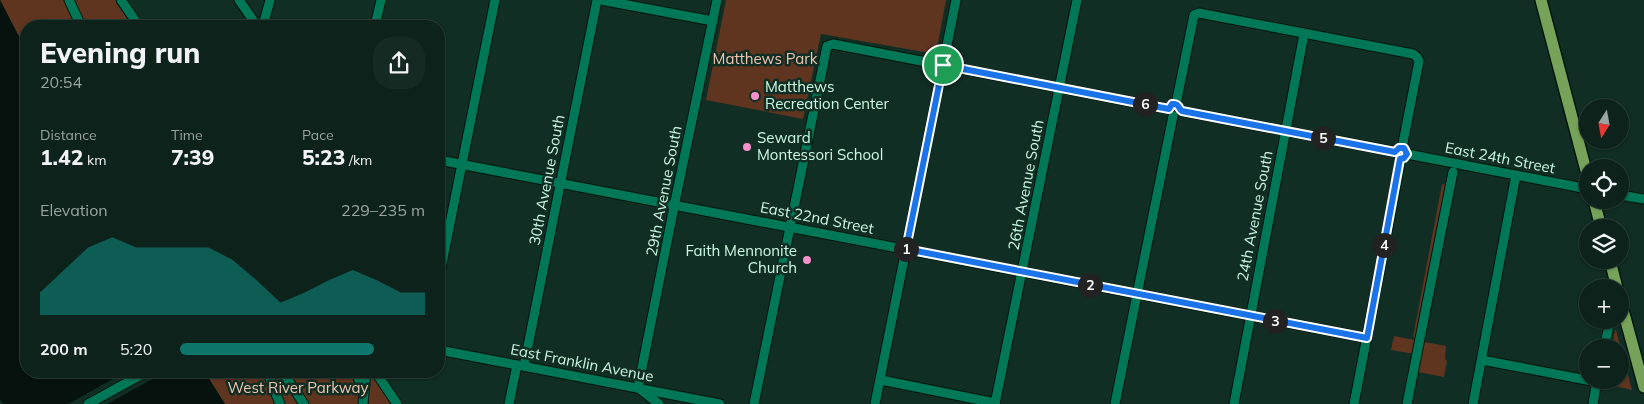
<!DOCTYPE html>
<html lang="en">
<head>
<meta charset="utf-8">
<style>
	:root { --surface:#0c221a; --page:#152a23; --text:#f1f3f6; --muted:#9aa4a2; --line:#2c3f39; --accent:#0f766e }
	body { margin:0; font-family:Mulish,sans-serif; background:var(--page); color:var(--text); height:100vh; display:flex; flex-direction:column; font-size:19px; white-space:nowrap }
	* { box-sizing:border-box; margin:0 }
	p { font-size:16px; color:var(--muted) }
	.icon { flex:none; width:28px; height:28px; fill:none; stroke:currentColor; stroke-width:2; stroke-linecap:round; stroke-linejoin:round }
	.map { position:relative; flex:1; overflow:hidden }
	.panel { position:absolute; left:20px; top:20px; width:425px; height:358px; display:flex; flex-direction:column; background:var(--surface); border-radius:20px; box-shadow:0 1px 4px #0004,0 0 0 1px var(--line) }
	.panel>* { flex:none }
	.needle { width:32px; rotate:191deg }
	.fabs { position:absolute; left:1579px; top:99px; display:grid; gap:10px }
	.fabs a { display:grid; place-items:center; width:50px; height:50px; border-radius:50%; background:var(--surface); box-shadow:0 1px 4px #0004,0 0 0 1px var(--line); font-size:25px }
	.pin { position:absolute; display:grid; place-items:center; width:42px; height:42px; color:#fff; margin:-21px; border:2px solid #fff; border-radius:50%; box-shadow:0 1px 5px #0007 }
	.km { position:absolute; width:25px; height:25px; margin:-12px; border-radius:50%; background:#222; color:#fff; font-size:14px; line-height:25px; text-align:center }
	.round { display:grid; place-items:center; flex:none; width:52px; height:52px; border-radius:20px; background:var(--page) }
	.headline { display:flex; align-items:center; justify-content:space-between; height:85px; padding:0 20px }
	h1 { font-size:28px; font-weight:800; line-height:38px }
	.figures { display:grid; grid-template-columns:repeat(3,1fr); gap:8px; height:85px; padding:5px 20px }
	.figures div { display:grid; align-content:center }
	.figures b { font-size:21px; font-weight:800 }
	.figures small { font-size:14px; font-weight:400 }
	.figures p { font-size:14px }
	.chart { height:140px; padding:10px 20px }
	.chart p { display:flex; justify-content:space-between }
	.chart svg { width:100%; height:90px; margin-top:5px; fill:var(--accent); opacity:.7 }
	ul { padding:0 20px; list-style:none; font-size:16px }
	li { display:grid; grid-template-columns:80px 60px 1fr; align-items:center; height:38px }
	li i { height:12px; border-radius:6px; background:var(--accent) }
	.map>svg:first-child { display:block }
	.green { fill:#603520 }
	.water { fill:#05120d }
	.pier { fill:#102e23 }
	.lines { fill:none; stroke-linecap:round; stroke-linejoin:round }
	.minor-casing { stroke:#00160c; stroke-width:11 }
	.major-casing { stroke:#00160c; stroke-width:14 }
	.minor { stroke:#007857; stroke-width:9 }
	.major { stroke:#76a359; stroke-width:11 }
	.route-casing { stroke:#fff; stroke-width:10 }
	.route { stroke:#1a73e8; stroke-width:6 }
	.poi-dot { fill:#f890cb; stroke:#102e23; stroke-width:2 }
	.labels { text-anchor:middle; stroke-width:5; stroke-linejoin:round; paint-order:stroke }
	.park-label { font-size:15px; fill:#f3c6b2; stroke:#102e23 }
	.poi-label { font-size:15px; fill:#ccf9e4; stroke:#102e23; text-anchor:start }
	.street-label { font-size:15px; fill:#ccf9e4; stroke:#102e23 }
</style>
</head>
<body>
<div class="map">
<svg width="1644" height="404" viewBox="0 0 1644 404">
	<rect width="100%" height="100%" fill="#102e23"/>
	<!-- green -->
	<g class="green">
		<path d="M0,0H116L135,26H26V50Z"/>
		<path d="M726,0H946L936,54L821,34L803,119L706,100Z"/>
		<path d="M1442,184L1449,185L1419,339L1413,337Z"/>
		<path d="M1615,330H1616L1632,390L1606,384L1607,380H1620V348L1612,347Z"/>
		<path d="M1394,336L1446,346L1445,359L1447,361L1444,377L1418,372L1420,355L1391,350Z"/>
		<path d="M204,371H371L393,404H225Z"/>
	</g>
	<!-- water -->
	<path class="water" d="M0,0L26,50V371H204L225,404H4L0,400Z"/>
	<!-- pier -->
	<path class="pier" d="M127,371H167L107,404H66L70,403Z"/>
	<g class="lines">
		<!-- minor casing -->
		<g class="minor-casing">
			<g id="minor">
				<path d="M69,0L81,26"/>
				<path d="M121,0L139,26"/>
				<path d="M239,0L257,26"/>
				<path d="M601,0L713,21"/>
				<path d="M252,26L264,22L270,0"/>
				<path d="M375,26L381,0"/>
				<path d="M1176,104L1194,15L1199,13L1413,54L1417,57L1419,61L1402,148"/>
				<path d="M1181,111L1396,152"/>
				<path d="M1407,154L1588,189"/>
				<path d="M439,160L1367,338"/>
				<path d="M1620,195L1644,199"/>
				<path d="M439,278L495,0"/>
				<path d="M1604,348L1609,326L1613,320"/>
				<path d="M439,350L720,404"/>
				<path d="M1482,360L1597,382"/>
				<path d="M524,366L597,0"/>
				<path d="M267,371L280,404"/>
				<path d="M282,371L304,404"/>
				<path d="M356,371L363,393"/>
				<path d="M375,371L397,404"/>
				<path d="M881,380L995,403"/>
				<path d="M638,388L676,197L717,0"/>
				<path d="M641,390L659,404"/>
				<path d="M88,404L148,371"/>
				<path d="M363,404L366,371"/>
				<path d="M509,404L517,365"/>
				<path d="M754,404L827,46L833,44L1169,109"/>
				<path d="M875,404L956,0"/>
				<path d="M995,404L1077,0"/>
				<path d="M1115,404L1173,116"/>
				<path d="M1234,404L1304,34"/>
				<path d="M1354,404L1401,159"/>
				<path d="M1407,404L1453,172"/>
				<path d="M1473,404L1516,175"/>
				<path d="M1593,404L1597,380"/>
			</g>
		</g>
		<!-- major casing -->
		<g class="major-casing">
			<g id="major">
				<path d="M1541,0L1588,178"/>
				<path d="M1594,200L1601,228"/>
				<path d="M1610,260L1617,288"/>
				<path d="M1620,299L1644,387"/>
			</g>
		</g>
		<!-- minor -->
		<use href="#minor" class="minor"/>
		<!-- major -->
		<use href="#major" class="major"/>
	</g>
	<g class="lines">
		<!-- route casing -->
		<g class="route-casing">
			<path id="route" d="M943,65L1169,109L1172,104C1180,103 1178,109 1182,111L1395,152L1399,148H1404L1407,154L1404,158L1400,159L1367,338L906,249Z"/>
		</g>
		<!-- route -->
		<use href="#route" class="route"/>
	</g>
	<!-- markers -->
	<g class="poi-dot">
		<circle cx="755" cy="96" r="5"/>
		<circle cx="747" cy="147" r="5"/>
		<circle cx="807" cy="260" r="5"/>
	</g>
	<g class="labels">
		<!-- park labels -->
		<g class="park-label">
			<text x="765" y="64">Matthews Park</text>
			<text x="298" y="393">West River Parkway</text>
		</g>
		<!-- poi labels -->
		<g class="poi-label">
			<text x="765" y="92">Matthews<tspan x="765" dy="17">Recreation Center</tspan></text>
			<text x="757" y="143">Seward<tspan x="757" dy="17">Montessori School</tspan></text>
			<text x="797" y="256" text-anchor="end">Faith Mennonite<tspan x="797" dy="17">Church</tspan></text>
		</g>
		<!-- street labels -->
		<g class="street-label">
			<text transform="translate(1500 158) rotate(11)" y="5">East 24th Street</text>
			<text transform="translate(547 180) rotate(-79)" y="5">30th Avenue South</text>
			<text transform="translate(1026 185) rotate(-79)" y="5">26th Avenue South</text>
			<text transform="translate(664 191) rotate(-79)" y="5">29th Avenue South</text>
			<text transform="translate(1255 216) rotate(-79)" y="5">24th Avenue South</text>
			<text transform="translate(817 218) rotate(11)" y="5">East 22nd Street</text>
			<text transform="translate(582 363) rotate(11)" y="5">East Franklin Avenue</text>
		</g>
	</g>
</svg>
<div class="fabs">
<a><svg class="needle" viewBox="-14 -14 28 28"><path d="M0-13l5 13h-10z" fill="#e53935"/><path d="M0 13l5-13h-10z" fill="#9aa4a2"/></svg></a>
<a><svg class="icon" aria-label="locate" viewBox="0 0 24 24"><circle cx="12" cy="12" r="6"/><path d="M12 2v4M12 18v4M2 12h4M18 12h4"/></svg></a>
<a><svg class="icon" aria-label="layers" viewBox="0 0 24 24"><path d="M12 4l9 5-9 5-9-5zM3 14l9 5 9-5"/></svg></a>
<a>+</a>
<a>−</a>
</div>
<div class="pin" style="left:943px;top:65px;background:#1e9e55"><svg class="icon" aria-label="arrive" viewBox="0 0 24 24"><path d="M6 21V4h12l-3 4 3 4H6"/></svg></div>
<b class="km" style="left:906px;top:249px">1</b>
<b class="km" style="left:1090px;top:285px">2</b>
<b class="km" style="left:1275px;top:321px">3</b>
<b class="km" style="left:1384px;top:245px">4</b>
<b class="km" style="left:1323px;top:138px">5</b>
<b class="km" style="left:1145px;top:104px">6</b>
<section class="panel">
<div class="headline"><div><h1>Evening run</h1><p>20:54</p></div><a class="round"><svg class="icon" aria-label="share" viewBox="0 0 24 24"><path d="M12 15V3M7 8l5-5 5 5M5 13v7h14v-7"/></svg></a></div>
<div class="figures">
<div><p>Distance</p><b>1.42<small> km</small></b></div>
<div><p>Time</p><b>7:39</b></div>
<div><p>Pace</p><b>5:23<small> /km</small></b></div>
</div>
<div class="chart"><p><span>Elevation</span>229–235 m</p>
<svg viewBox="0 0 160 44" preserveAspectRatio="none"><path d="M0 44V33L10 22L20 11L30 6L40 11L50 11L60 11L70 11L80 17L90 27L100 38L110 33L120 27L130 22L140 27L150 33L160 33V44z"/></svg>
</div>
<ul>
<li><b>200 m</b>5:20<i style="width:79%"></i></li>
</ul>
</section>
</div>
</body>
</html>
